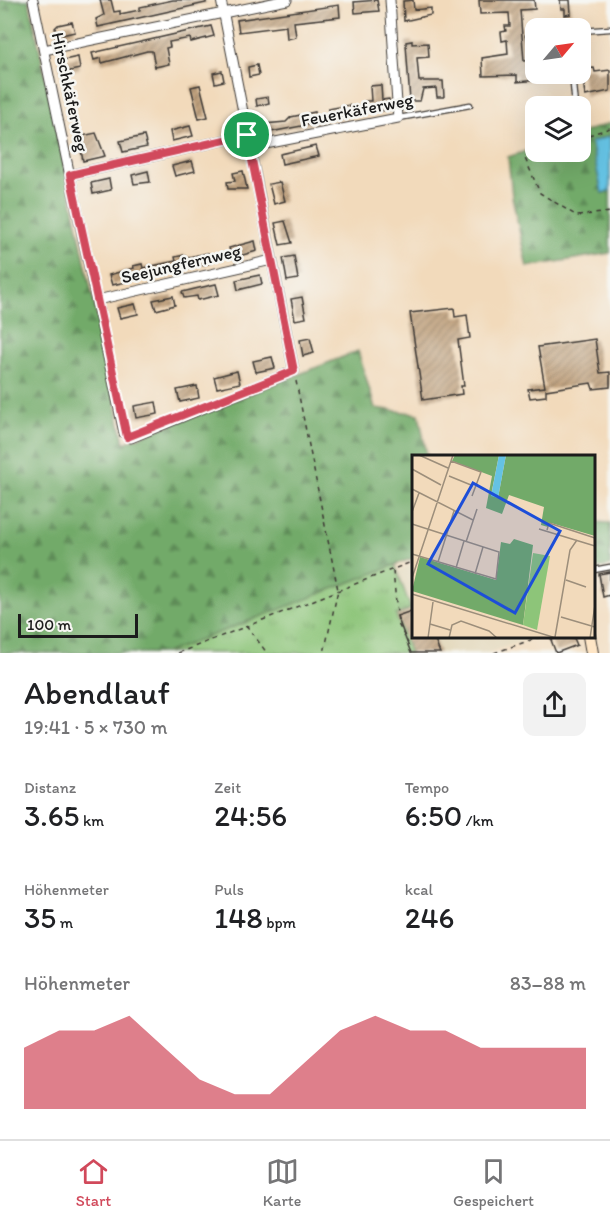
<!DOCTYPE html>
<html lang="de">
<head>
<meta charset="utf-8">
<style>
	:root { --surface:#fff; --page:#f2f2f2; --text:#202124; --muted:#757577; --line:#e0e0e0; --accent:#d1495b }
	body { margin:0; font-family:Itim,sans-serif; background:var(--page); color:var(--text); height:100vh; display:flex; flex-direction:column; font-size:22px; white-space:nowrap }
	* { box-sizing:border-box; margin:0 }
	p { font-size:20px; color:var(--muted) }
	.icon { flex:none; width:33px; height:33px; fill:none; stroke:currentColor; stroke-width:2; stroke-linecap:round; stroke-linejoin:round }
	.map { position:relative; height:653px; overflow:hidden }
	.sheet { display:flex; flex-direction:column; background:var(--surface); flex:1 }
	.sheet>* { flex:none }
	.needle { width:39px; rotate:61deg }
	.fabs { position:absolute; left:525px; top:18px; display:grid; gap:12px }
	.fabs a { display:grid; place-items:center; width:66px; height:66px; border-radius:12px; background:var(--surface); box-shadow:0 6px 24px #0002; font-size:30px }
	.scale { position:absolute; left:18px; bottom:15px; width:120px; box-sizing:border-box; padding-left:6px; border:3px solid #1c1c1c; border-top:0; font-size:16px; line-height:21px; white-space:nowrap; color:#1c1c1c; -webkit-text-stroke:4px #f6f6f2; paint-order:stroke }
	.pin { position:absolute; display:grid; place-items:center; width:51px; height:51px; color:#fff; margin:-26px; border:3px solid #fff; border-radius:50%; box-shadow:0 2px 6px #0007 }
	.round { display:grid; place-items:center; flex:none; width:63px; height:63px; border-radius:12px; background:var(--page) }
	.summary { display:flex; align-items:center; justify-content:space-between; height:102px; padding:0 24px }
	h1 { font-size:33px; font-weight:600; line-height:45px }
	.metrics { display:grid; grid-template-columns:repeat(3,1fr); gap:9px; height:102px; padding:6px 24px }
	.metrics div { display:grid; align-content:center }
	.metrics b { font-size:30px; font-weight:600 }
	.metrics small { font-size:16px; font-weight:400 }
	.metrics p { font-size:16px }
	.chart { height:168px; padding:12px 24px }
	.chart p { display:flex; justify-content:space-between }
	.chart svg { width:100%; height:108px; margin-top:6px; fill:var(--accent); opacity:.7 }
	.tab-bar { display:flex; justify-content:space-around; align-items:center; height:84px; border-top:2px solid var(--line); background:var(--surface); font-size:16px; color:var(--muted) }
	.tab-bar a { display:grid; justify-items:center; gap:3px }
	.tab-bar .on { color:var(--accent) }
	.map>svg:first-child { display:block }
	.built { fill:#e2d6b7 }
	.forest { fill:url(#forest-firs); stroke:#476342; stroke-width:1.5 }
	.park { fill:url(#park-tufts); stroke:#54704a; stroke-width:1.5 }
	.water { fill:#65c2e3; stroke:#406f80; stroke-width:1.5 }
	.building { fill:url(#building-hatch) }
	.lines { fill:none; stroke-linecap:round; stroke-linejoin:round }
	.lane-casing { stroke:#3c3834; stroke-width:7 }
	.street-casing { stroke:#3c3834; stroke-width:11 }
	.secondary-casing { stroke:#3c3834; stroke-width:14 }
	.path { stroke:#3c3834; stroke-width:1.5; stroke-dasharray:4.5 4.5; stroke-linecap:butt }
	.lane { stroke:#fff; stroke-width:4.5 }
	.street { stroke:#fff; stroke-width:9 }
	.secondary { stroke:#fee5c5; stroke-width:12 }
	.route-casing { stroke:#fff; stroke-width:12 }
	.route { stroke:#d1495b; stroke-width:8 }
	.labels { text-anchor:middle; stroke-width:5; stroke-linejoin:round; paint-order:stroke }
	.street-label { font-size:18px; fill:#1c1c1c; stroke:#f6f6f2 }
	.inset-road { fill:none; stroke:#9c8e7b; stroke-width:1.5 }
	.view { fill:#1d4ed8; fill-opacity:0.15; stroke:#1d4ed8; stroke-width:3 }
	.inset-edge { fill:none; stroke:#1c1c1c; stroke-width:3 }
</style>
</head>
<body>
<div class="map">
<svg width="610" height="653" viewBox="0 0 610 653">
	<defs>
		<pattern id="forest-firs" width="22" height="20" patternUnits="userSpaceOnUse" patternTransform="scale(1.5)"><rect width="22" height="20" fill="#72aa69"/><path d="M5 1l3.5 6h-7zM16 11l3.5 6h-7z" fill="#5d8a56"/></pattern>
		<pattern id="park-tufts" width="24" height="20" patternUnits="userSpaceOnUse" patternTransform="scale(1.5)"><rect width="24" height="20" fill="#8dc579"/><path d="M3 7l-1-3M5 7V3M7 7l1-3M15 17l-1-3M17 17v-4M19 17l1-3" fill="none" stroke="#79a968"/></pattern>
		<pattern id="building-hatch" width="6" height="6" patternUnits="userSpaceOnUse" patternTransform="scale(1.5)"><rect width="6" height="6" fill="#bfa07d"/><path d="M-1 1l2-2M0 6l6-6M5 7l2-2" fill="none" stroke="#9a8266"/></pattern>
	</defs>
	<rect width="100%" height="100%" fill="#f6f6f2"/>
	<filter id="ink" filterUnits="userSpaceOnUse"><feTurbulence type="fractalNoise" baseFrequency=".0167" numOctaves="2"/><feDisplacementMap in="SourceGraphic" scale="12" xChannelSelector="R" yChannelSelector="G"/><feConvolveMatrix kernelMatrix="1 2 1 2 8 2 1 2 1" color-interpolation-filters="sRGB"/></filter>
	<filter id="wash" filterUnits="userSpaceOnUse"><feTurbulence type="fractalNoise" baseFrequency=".008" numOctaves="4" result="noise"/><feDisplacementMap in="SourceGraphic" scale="24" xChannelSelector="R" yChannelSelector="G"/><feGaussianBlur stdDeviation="1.35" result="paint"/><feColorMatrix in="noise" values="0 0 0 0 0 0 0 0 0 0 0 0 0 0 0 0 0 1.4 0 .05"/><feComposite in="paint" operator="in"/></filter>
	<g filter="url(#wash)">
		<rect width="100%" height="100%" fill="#f2dabb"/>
		<!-- built -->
		<path class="built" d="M413,564L414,636L534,637L487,653H410L396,615L411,609L398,571Z"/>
		<!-- forest -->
		<g class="forest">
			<path d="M0,0H29L124,443L358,351L375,408L419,414L427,456L414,457L413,558L166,653H0Z"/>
			<path d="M610,123V136L592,142L603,193L610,191V253L527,267L512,196L508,157L535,148L536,152H580L581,133Z"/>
			<path d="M594,522L610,523V566L594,569Z"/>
		</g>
		<!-- park -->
		<path class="park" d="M395,565L411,609L396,615L410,653H166Z"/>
		<!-- water -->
		<path class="water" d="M610,136V191L602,193L591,142Z"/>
		<g id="blocks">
			<!-- building -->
			<g class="building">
				<path d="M100,0H111L114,12L120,11V14L140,10V7L173,0H206V3L98,27L96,19L104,15Z"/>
				<path d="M377,0L379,11L355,13L354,2Z"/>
				<path d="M413,0L414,10L431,8V15L404,21L403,1Z"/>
				<path d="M479,0H534L535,9L520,10L524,61L536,60V74H547L548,79L517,82V75L483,76L482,58L508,54L507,40L502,41L501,32L506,31L505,26H510L509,13L480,14Z"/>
				<path d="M560,0H570L571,14L565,15V9H561Z"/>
				<path d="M339,5L340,17L294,22L296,37L287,39L286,26L239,32L237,20Z"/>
				<path d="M72,22L75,32L57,36L55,28L58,25Z"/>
				<path d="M211,26L214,36L191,42L190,38L169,42L170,47L166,48L169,64L155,67L152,51H147L102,63L101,58L94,60L92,53Z"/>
				<path d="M412,41V44L428,43L429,57L417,58L419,81H443L444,97H437L436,88L423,89L420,101H410L406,44V42Z"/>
				<path d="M78,57L80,69L61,73L59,61Z"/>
				<path d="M257,65L259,75L249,77L248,67Z"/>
				<path d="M594,68L595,72L610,70V91L585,96L582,69Z"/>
				<path d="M222,71L224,81L215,83L213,73Z"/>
				<path d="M200,85L208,117L199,119L191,87Z"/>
				<path d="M381,85L382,100L389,99L390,110L366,112L365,101H371L370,86Z"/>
				<path d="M268,97L269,103L257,106L256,99Z"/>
				<path d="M349,105L350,108L362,106L363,114L329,119L328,109Z"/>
				<path d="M315,112L317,123L255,135L253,125L286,122L291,117Z"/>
				<path d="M190,126L193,136L172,141L170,131Z"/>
				<path d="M96,133L105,156L83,161L81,150L85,149L82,136Z"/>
				<path d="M144,136L147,147L123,152L120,141Z"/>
				<path d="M316,146L319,156L282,164L280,154Z"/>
				<path d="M192,161L195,171L175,176L172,166Z"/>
				<path d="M148,171L150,182L134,184L132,175Z"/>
				<path d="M243,171L247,189H228L227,182L235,181L233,173Z"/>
				<path d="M109,179L111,190L93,194L91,183Z"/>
				<path d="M280,182L285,201L274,204L269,184Z"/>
				<path d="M285,221L292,243L280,245L275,223Z"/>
				<path d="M255,241L257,251L232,258L229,248Z"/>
				<path d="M208,253L211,263L112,285L109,275L134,268L133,266L142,264L143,268L176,261L175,257L185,255V258Z"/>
				<path d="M294,256L298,279L287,281L283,258Z"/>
				<path d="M260,275L262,284L238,290L236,280Z"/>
				<path d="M216,284L219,295L198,300L197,296L184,298L182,292Z"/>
				<path d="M173,296L175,305L156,310L153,300Z"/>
				<path d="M302,297L306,318L295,320L291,299Z"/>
				<path d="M135,304L138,314L120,318L117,308Z"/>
				<path d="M454,308L455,317L467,315L470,338L458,340L464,386H461L462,394L423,400L410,313Z"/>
				<path d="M310,338L314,353L303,356L300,340Z"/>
				<path d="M595,339L600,373L610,372V387L593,389L591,383L546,390V396L530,398L528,389L545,387L538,347Z"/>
				<path d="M272,357L275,368L256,372L253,361Z"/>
				<path d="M237,371L240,383L217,388L214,377Z"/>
				<path d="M197,386L199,398L180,402L177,390Z"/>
				<path d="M156,402L158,414L136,418L134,406Z"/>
				<path d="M610,572V595L603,597L599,574Z"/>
				<path d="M414,610V636H433L440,653H411L397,616Z"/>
				<path d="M560,636H573L577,645L556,653L551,640Z"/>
			</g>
		</g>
	</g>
	<g filter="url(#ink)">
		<use href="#blocks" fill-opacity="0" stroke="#3c3834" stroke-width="1.5"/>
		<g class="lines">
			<!-- lane casing -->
			<g class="lane-casing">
				<g id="lane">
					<path d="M580,31L610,29"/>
					<path d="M528,36L536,35"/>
					<path d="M572,74L575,106"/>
					<path d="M399,118L470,105"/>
					<path d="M594,570L610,567"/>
				</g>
			</g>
			<!-- street casing -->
			<g class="street-casing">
				<g id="street">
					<path d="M33,0L124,433L131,438L294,371L221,0"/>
					<path d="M44,50L287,0"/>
					<path d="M250,147L398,118L390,0"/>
					<path d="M70,175L247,135"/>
					<path d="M97,300L272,260"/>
				</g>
			</g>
			<!-- secondary casing -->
			<g class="secondary-casing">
				<path id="secondary" d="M589,636L592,653"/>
			</g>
			<!-- path -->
			<g class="path">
				<path d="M580,138L610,128"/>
				<path d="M538,152L524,156L540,193L577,216L610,212"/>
				<path d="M296,381L338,590L324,653"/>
				<path d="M393,571L398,624L408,643"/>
				<path d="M246,625L267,653"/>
				<path d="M178,653L414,561"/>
				<path d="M494,653L542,636"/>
			</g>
			<!-- lane -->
			<use href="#lane" class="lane"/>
			<!-- street -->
			<use href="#street" class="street"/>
			<!-- secondary -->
			<use href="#secondary" class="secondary"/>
		</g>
	</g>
	<g class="lines" filter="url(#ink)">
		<!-- route casing -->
		<g class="route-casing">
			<path id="route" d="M247,135L294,371L127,437L70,175Z"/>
		</g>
		<!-- route -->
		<use href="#route" class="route"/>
	</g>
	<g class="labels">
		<!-- street labels -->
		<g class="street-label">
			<text transform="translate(70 92) rotate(78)" y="6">Hirschkäferweg</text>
			<text transform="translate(357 110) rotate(-11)" y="6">Feuerkäferweg</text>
			<text transform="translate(181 264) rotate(-13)" y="6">Seejungfernweg</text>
		</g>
	</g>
	<!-- overview -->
	<g transform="translate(412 455)">
		<rect width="183" height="183" fill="#f2dabb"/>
		<path d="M43,0H87L79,40L86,43L94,0H183V81L139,68L136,72L129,70L132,52L97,40L90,59L74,53L80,21L40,6ZM102,84L121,90L111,170L0,136L8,102L84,125L89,87L98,89Z" fill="#72aa69"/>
		<path d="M121,98L138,101L125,175L111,170Z" fill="#8dc579"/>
		<path d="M87,0H94L86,43L79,41Z" fill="#65c2e3"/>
		<path class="inset-road" d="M7,0L36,13M39,6L69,17L60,41M0,14L29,30M37,21L59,30M0,34L61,65M0,57L7,38M0,69L87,97L84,124L0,99M127,74L183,91M135,75L137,68L183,83M54,87L65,54M26,107L42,56M44,113L52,86M63,119L71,92M0,123L41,0M154,125L174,132M0,139L144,183M149,162L183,172M18,169L38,175M143,182L158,95L165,85M16,183L21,147M37,183L40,170L49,166L77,176L85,183M178,183L183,150"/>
		<path class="view" d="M61,28L148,76L103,158L16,109Z"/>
		<rect width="183" height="183" class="inset-edge"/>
	</g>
</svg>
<div class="fabs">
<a><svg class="needle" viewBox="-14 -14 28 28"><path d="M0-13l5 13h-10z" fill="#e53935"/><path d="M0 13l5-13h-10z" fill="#757577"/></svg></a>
<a><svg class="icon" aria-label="layers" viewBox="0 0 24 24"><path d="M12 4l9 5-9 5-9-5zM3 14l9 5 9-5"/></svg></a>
</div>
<div class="scale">100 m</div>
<div class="pin" style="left:247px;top:135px;background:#1e9e55"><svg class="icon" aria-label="arrive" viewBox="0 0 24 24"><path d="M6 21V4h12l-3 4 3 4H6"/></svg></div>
</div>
<section class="sheet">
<div class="summary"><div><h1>Abendlauf</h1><p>19:41 · 5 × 730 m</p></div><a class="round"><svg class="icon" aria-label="share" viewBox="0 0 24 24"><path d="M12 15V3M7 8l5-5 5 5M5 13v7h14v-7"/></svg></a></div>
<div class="metrics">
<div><p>Distanz</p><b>3.65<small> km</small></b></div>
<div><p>Zeit</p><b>24:56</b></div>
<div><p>Tempo</p><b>6:50<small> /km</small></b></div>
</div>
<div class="metrics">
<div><p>Höhenmeter</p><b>35<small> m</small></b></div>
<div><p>Puls</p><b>148<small> bpm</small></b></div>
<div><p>kcal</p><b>246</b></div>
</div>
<div class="chart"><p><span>Höhenmeter</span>83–88 m</p>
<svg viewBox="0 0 160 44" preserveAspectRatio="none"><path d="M0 44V19L10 12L20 12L30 6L40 19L50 32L60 38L70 38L80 25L90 12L100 6L110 12L120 12L130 19L140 19L150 19L160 19V44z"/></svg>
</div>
</section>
<nav class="tab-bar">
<a class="on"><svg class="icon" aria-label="home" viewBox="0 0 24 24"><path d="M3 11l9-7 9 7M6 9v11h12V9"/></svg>Start</a>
<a><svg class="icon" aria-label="map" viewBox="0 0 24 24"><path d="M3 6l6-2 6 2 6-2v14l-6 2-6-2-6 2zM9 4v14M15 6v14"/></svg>Karte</a>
<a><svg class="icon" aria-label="saved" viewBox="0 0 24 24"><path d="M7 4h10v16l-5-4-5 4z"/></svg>Gespeichert</a>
</nav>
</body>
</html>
